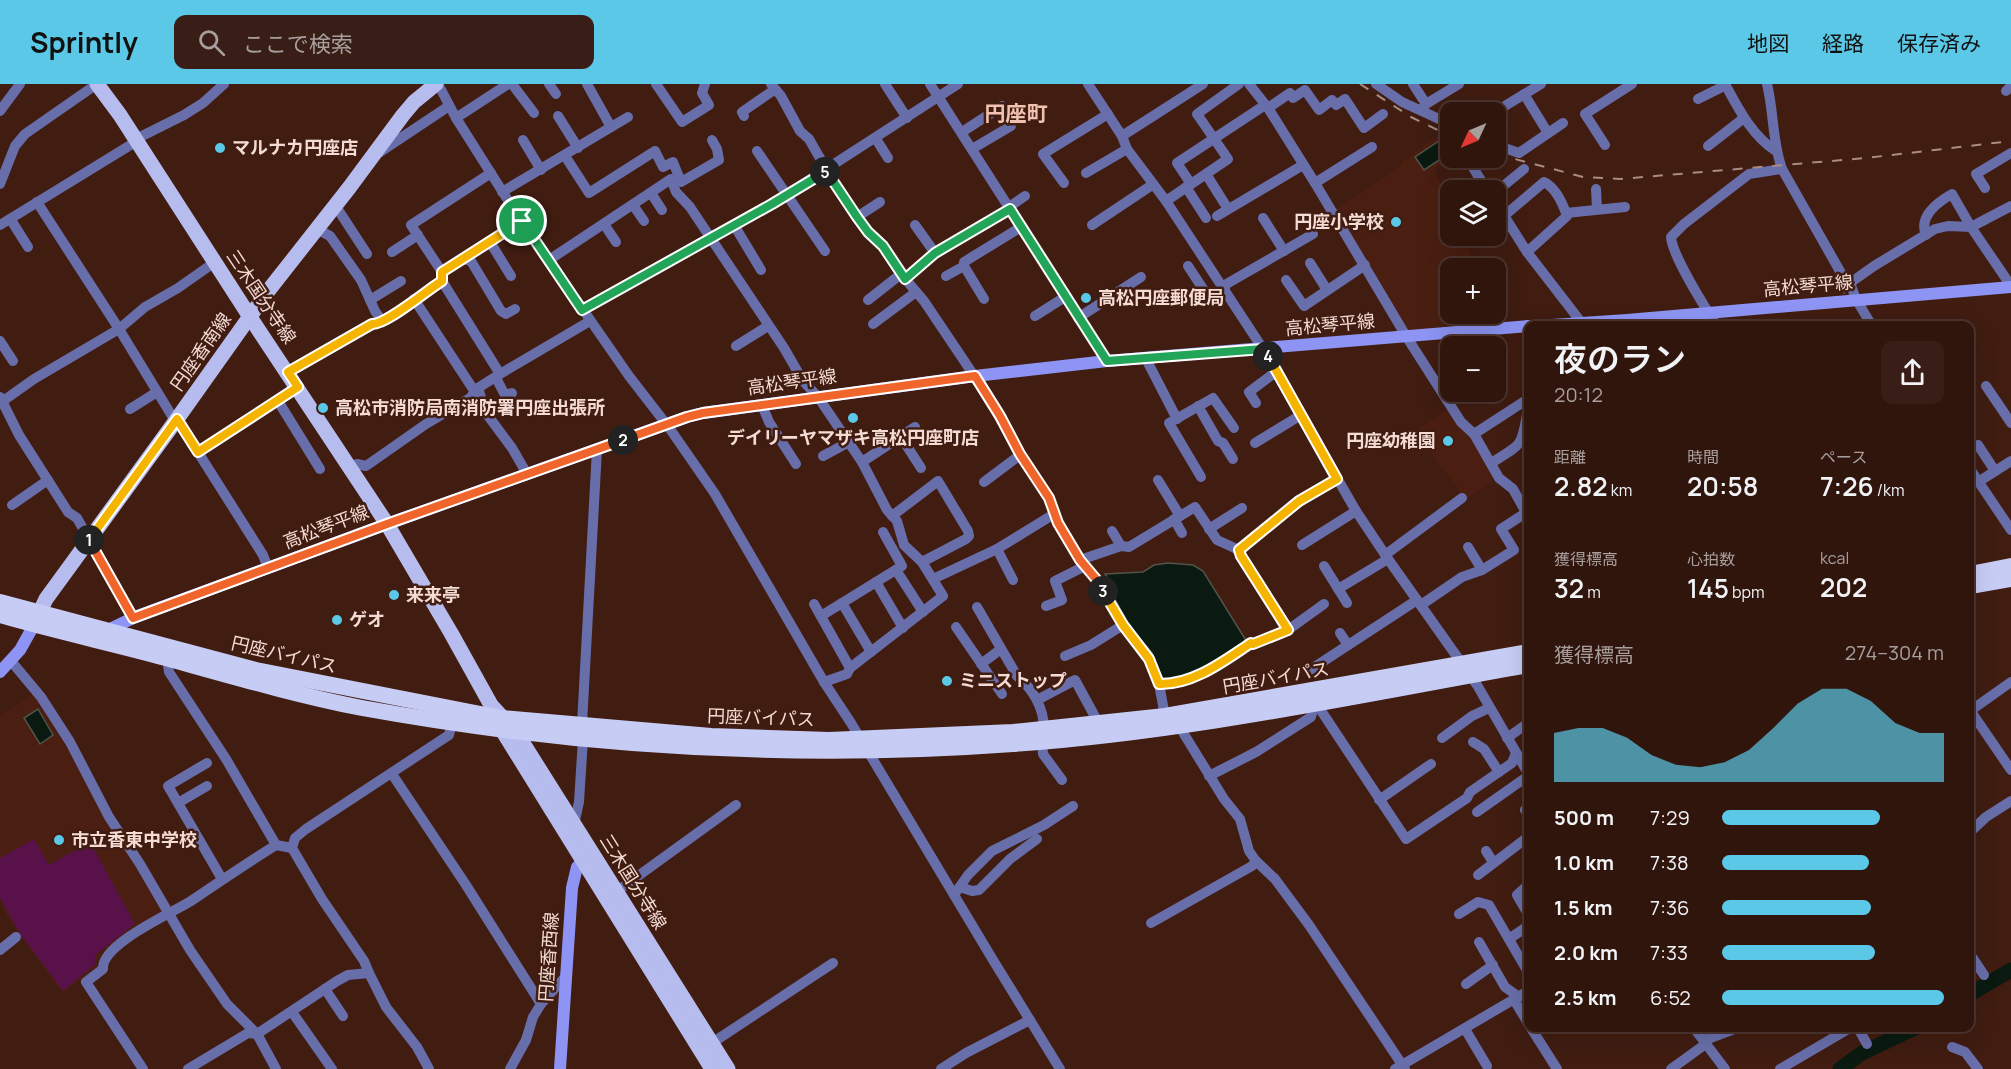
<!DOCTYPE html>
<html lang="ja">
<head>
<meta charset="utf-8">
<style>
	:root { --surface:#30150d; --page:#381e16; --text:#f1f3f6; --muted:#a89f9d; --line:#4b342e; --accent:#5ac8e6 }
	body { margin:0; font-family:Manrope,"Noto Sans JP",sans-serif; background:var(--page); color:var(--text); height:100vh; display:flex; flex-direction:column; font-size:22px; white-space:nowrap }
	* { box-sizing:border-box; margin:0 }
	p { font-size:20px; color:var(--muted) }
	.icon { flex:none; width:33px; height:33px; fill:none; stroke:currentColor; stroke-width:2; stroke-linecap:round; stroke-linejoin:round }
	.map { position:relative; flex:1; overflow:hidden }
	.sheet { position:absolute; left:1524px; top:237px; width:450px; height:711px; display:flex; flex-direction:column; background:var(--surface); border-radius:12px; box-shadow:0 6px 24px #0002,0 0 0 2px var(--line) }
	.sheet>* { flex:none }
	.needle { width:39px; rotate:226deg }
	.tools { position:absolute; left:1440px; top:18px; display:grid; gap:12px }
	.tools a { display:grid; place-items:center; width:66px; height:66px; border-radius:12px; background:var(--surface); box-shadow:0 6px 24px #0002,0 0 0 2px var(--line); font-size:30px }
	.pin { position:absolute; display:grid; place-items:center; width:51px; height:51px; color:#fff; margin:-26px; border:3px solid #fff; border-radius:50%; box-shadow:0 2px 6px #0007 }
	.km { position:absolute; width:30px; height:30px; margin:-15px; border-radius:50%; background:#222; color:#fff; font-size:16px; line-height:30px; text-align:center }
	.round { display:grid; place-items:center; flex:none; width:63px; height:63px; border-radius:12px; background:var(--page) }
	.head { display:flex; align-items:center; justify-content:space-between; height:102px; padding:0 30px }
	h1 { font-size:33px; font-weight:600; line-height:45px }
	.stats { display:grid; grid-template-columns:repeat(3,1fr); gap:9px; height:102px; padding:6px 30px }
	.stats div { display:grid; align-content:center }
	.stats b { font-size:26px; font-weight:600 }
	.stats small { font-size:16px; font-weight:400 }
	.stats p { font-size:16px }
	.chart { height:168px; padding:12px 30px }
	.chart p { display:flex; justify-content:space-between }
	.chart svg { width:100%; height:108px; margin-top:6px; fill:var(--accent); opacity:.7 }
	ul { padding:0 30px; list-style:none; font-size:20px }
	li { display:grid; grid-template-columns:96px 72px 1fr; align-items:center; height:45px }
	li i { height:15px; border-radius:8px; background:var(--accent) }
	header { display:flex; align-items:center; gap:36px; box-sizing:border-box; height:84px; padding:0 30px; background:var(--accent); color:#111 }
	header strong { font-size:28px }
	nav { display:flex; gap:33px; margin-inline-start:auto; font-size:21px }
	.search { width:420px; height:54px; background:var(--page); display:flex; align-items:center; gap:15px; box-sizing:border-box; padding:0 21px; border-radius:12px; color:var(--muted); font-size:22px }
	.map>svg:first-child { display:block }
	.built { fill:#4a1f11 }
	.green { fill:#591149 }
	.water { fill:#0a1a11; stroke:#50544b; stroke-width:1.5 }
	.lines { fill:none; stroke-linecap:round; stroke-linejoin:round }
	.stream { stroke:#50544b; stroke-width:2 }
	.river { stroke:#0a1a11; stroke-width:15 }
	.minor { stroke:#686ea9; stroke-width:10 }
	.secondary { stroke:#8d94f3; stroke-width:12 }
	.primary { stroke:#b6bced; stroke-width:15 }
	.trunk { stroke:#c7ccf4; stroke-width:16 }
	.rail { stroke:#aa8c83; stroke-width:2; stroke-dasharray:10 10; stroke-linecap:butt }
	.split-1-casing { stroke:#fff; stroke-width:12 }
	.split-2-casing { stroke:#fff; stroke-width:12 }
	.split-3-casing { stroke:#fff; stroke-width:12 }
	.split-4-casing { stroke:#fff; stroke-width:12 }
	.split-5-casing { stroke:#fff; stroke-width:12 }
	.split-6-casing { stroke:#fff; stroke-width:12 }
	.split-1 { stroke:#f5b400; stroke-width:8 }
	.split-2 { stroke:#f0652b; stroke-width:8 }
	.split-3 { stroke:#f0652b; stroke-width:8 }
	.split-4 { stroke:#f5b400; stroke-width:8 }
	.split-5 { stroke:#22a559; stroke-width:8 }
	.split-6 { stroke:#22a559; stroke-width:8 }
	.poi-dot { fill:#5ac8e6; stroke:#401c11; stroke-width:2 }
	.labels { text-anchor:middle; stroke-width:5; stroke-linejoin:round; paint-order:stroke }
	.poi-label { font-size:18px; font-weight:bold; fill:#f4dbd3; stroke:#401c11; text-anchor:start }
	.street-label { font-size:18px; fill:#f4dbd3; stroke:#401c11 }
	.quarter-label { font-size:21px; font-weight:bold; fill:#f1c1b1; stroke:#401c11 }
</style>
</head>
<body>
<header>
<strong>Sprintly</strong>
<div class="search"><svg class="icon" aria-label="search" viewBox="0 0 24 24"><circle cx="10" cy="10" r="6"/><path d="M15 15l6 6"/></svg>ここで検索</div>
<nav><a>地図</a><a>経路</a><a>保存済み</a></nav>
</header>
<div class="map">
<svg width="2011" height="985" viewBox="0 0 2011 985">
	<rect width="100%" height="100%" fill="#401c11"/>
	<!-- built -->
	<g class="built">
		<path d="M1439,51L1450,58V72L1434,84L1450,124V152H1462L1477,184H1450V230H1496V227L1499,236L1412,246L1407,244L1335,125L1402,81V78Z"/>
		<path d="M1449,324L1472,352L1496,394L1466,416L1415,347Z"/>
		<path d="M34,610L165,827L99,882L63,909L54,899L9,836L0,818V632Z"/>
	</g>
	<!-- green -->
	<path class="green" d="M34,755L49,781L90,758L135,840L95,871L96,880L63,907L20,850L0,814V774Z"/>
	<!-- water -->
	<g class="water">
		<path d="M1442,55L1450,69L1424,86L1415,73Z"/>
		<path d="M1168,479L1193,481L1203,487L1247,558L1223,575L1173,596L1162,594L1152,569L1131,544L1108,503L1111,500L1105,490L1143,488L1154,481Z"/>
		<path d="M38,625L53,651L40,660L24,634Z"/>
	</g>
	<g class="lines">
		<!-- stream -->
		<path class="stream" d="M1842,199L1845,203L1844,209"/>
		<!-- river -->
		<g class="river">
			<path d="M1970,910L2011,886"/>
			<path d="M1840,985L1862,969L1915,944"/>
		</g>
		<!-- minor -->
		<g class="minor">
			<path d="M438,0L456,34L516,129L629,292L670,345L715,410L824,598L851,639L993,876L1060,985"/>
			<path d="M512,0L534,29"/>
			<path d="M549,0L556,10"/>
			<path d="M587,0L611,43"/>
			<path d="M656,0L682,38L709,21L702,9L705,0"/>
			<path d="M771,0L781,12L800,47L809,55L833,97L857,133L868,148L883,162L901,190L924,217L989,314L1020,371L1049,414L1058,439L1080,476L1096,495L1123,541L1149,575L1159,600L1165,632L1179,642L1224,715L1240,735L1249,767L1256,777L1275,795L1309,841L1405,985"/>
			<path d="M885,0L907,34"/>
			<path d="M930,0L1107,277"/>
			<path d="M1088,0L1122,52L1127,65L1166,117L1263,265L1356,427L1388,475L1477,601L1528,689"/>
			<path d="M1249,0L1268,24L1315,99L1406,252L1461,338L1474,350L1499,394L1513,405L1528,432"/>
			<path d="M1376,0L1402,18L1450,40"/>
			<path d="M1413,0L1426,20L1423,24"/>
			<path d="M1725,0C1738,24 1752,52 1776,67"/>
			<path d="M1767,0C1774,28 1772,57 1782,85L1841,189L1850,199L1856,215L1872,242"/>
			<path d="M2006,7L2011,2"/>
			<path d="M1524,10L1548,49"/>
			<path d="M1698,15L1726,1"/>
			<path d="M1426,20L1459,0"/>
			<path d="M1268,24L1290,9L1293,14L1305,6L1319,26L1332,16L1336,21L1345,15L1364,44L1383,30"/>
			<path d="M0,27L20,0"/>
			<path d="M1495,28L1541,0"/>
			<path d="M558,32L578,64"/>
			<path d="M744,32L742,28L774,6"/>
			<path d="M456,34L508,0"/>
			<path d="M962,48L1002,22"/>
			<path d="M1122,52L1203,0"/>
			<path d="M136,55L184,31L203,19L224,0"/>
			<path d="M876,55L888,74"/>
			<path d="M523,56L541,86"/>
			<path d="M1496,61L1519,69L1563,39"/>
			<path d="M1605,61L1585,30L1632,0"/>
			<path d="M1708,62L1744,34"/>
			<path d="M972,65L1011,42"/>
			<path d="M757,67L825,167"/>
			<path d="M377,70L449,22"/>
			<path d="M565,72L589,109L655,67L663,83L673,78L681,98L719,76L717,65L712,56"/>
			<path d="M1467,74L1487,106"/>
			<path d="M491,89L411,141L442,188V197L500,290"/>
			<path d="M1086,89L1127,65"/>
			<path d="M1206,90L1228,125"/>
			<path d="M1064,99L1043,70L1108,30"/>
			<path d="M1315,99L1372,63"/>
			<path d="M0,100L15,62L25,50L97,0"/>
			<path d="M1191,100L1177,79L1265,21"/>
			<path d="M1186,103L1206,134"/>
			<path d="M1985,104L1976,90L2011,69"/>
			<path d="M1596,105L1597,125"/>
			<path d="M502,108L628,33"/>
			<path d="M1496,108L1524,85"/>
			<path d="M651,109L662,126"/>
			<path d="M1166,117L1228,75L1197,30L1239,0"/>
			<path d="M37,118L119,245L172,332L177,335L263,471L268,484"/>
			<path d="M1496,119L1527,168L1581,238"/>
			<path d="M335,121L367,170"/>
			<path d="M633,121L644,137"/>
			<path d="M1009,123L1025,112"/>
			<path d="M1566,129L1625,123"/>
			<path d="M1217,132L1303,81"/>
			<path d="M1504,132L1544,98C1556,104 1563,120 1567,132L1527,168"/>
			<path d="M857,133L880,118"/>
			<path d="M1263,134L1284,167"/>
			<path d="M11,136L28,163"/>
			<path d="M604,140L616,158"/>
			<path d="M0,141L137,57"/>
			<path d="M734,141L761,186"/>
			<path d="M915,141L935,169"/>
			<path d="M1092,141L1152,101"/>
			<path d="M317,145L330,152L361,196L375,227L382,237"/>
			<path d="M1926,151C1918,132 1938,118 1952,110L1971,143L2011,202"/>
			<path d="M490,158L511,192"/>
			<path d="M392,168L418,151"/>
			<path d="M463,175L522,137"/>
			<path d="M549,176L671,95L676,108L690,123L784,264L803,297L818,313L862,378L887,426L897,437L904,461L922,478L943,512L850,584L847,590L824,598"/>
			<path d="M1310,179L1327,206"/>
			<path d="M1188,182L1209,214L1225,205"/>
			<path d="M442,188L463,175L471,177L501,227L506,230L515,225"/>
			<path d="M946,192L964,182"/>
			<path d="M905,195L935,169L1010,125"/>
			<path d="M1286,196L1304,222L1365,181"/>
			<path d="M1850,199L1874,182L1935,145L1948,142L1971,143L2011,122"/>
			<path d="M1223,202L1313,150"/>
			<path d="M414,215L475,308"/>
			<path d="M984,215L964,182V178L1021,143"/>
			<path d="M370,216L401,197"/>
			<path d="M868,216L901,190"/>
			<path d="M582,226L772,120L958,0"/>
			<path d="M1035,232L1065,213"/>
			<path d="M1078,234L1141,193"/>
			<path d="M873,240L916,208"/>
			<path d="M1717,242C1706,225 1672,171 1671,153L1684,140L1749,90L1782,85"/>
			<path d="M0,257L13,277"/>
			<path d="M736,262L768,242"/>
			<path d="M1146,275L1177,335"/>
			<path d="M288,288L372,240C386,241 427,206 442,197"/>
			<path d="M496,294L505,311L512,309"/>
			<path d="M1986,302L2011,339"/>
			<path d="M478,304L486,329L512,364L527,390"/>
			<path d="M0,313L19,351L68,428L77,434L133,534"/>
			<path d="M3,317L34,295L119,245L145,223L178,204L215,178"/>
			<path d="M278,317L320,385"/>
			<path d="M1256,319L1249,308L1277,287"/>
			<path d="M762,321L769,338L796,380"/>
			<path d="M1198,322L1218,357L1223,359L1233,375"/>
			<path d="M130,325L157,308"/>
			<path d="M1474,350L1528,315"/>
			<path d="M901,353L921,384"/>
			<path d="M1255,359L1301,331"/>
			<path d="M1978,361L1995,387"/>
			<path d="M198,368L298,303"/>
			<path d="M823,372L847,359"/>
			<path d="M862,378L915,343"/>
			<path d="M1491,379C1524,359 1521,363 1528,325"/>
			<path d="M351,383L357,380L366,382L426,340L470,314L478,304L500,290L590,237"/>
			<path d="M1970,385L2011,446"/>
			<path d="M1201,393L1169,339L1213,314L1234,344"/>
			<path d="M1158,396L1180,432"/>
			<path d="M984,398L1020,371"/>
			<path d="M1978,398L2011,377"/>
			<path d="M12,421L48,396"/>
			<path d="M892,432L938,397L968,447L969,452L966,455L922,478"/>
			<path d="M1174,435L1182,449"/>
			<path d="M1209,445L1242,424"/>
			<path d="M1112,447L1121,462"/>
			<path d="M1302,461L1356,427"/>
			<path d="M1468,463L1482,486"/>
			<path d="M997,465L1013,496"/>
			<path d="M1239,466L1300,417L1337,395"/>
			<path d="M1385,471L1462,414"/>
			<path d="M1080,476L1121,462L1129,463L1195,423L1217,456L1239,466L1241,472L1288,546"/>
			<path d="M1324,482L1347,519"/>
			<path d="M896,486L923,528"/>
			<path d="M933,495L997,465L1054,430"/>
			<path d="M876,498L903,544"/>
			<path d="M1338,505L1388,475"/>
			<path d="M842,519L871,568"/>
			<path d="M814,520L850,584"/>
			<path d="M1421,521L1462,493L1482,486L1514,466L1501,445L1527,428"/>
			<path d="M1046,522L1062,516L1055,497L1085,482"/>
			<path d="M977,523L1017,592C1033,605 1044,624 1044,645"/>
			<path d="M821,532L902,482L883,448"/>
			<path d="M956,543L1002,610"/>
			<path d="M1340,549L1348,561"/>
			<path d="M1065,572L1091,561L1123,541"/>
			<path d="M167,575L169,588L226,675L276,761"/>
			<path d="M11,577L41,613L70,658L109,733L140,780L190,866L227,920L257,950L276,985"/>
			<path d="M981,580L1001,565"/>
			<path d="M1310,586L1417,516"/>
			<path d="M1159,600C1193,601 1224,577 1251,559L1253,560L1288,546L1324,520"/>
			<path d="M1037,616L1075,596L1099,640"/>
			<path d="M1314,616L1406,755L1467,714L1470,708L1512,679L1516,669"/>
			<path d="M1970,626L2011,686"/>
			<path d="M1970,627L2011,598"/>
			<path d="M582,640L597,365"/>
			<path d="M1442,654L1472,632L1489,624"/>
			<path d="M1507,654L1528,639"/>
			<path d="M1042,658L1043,670L1062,696"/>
			<path d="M1473,658L1484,665L1499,688"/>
			<path d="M207,679L168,702L222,795"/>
			<path d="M392,690L466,801L541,920"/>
			<path d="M1209,692L1256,668L1311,633L1315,619"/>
			<path d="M1379,716L1431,680"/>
			<path d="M178,719L207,702"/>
			<path d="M1525,726L1528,724"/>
			<path d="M1477,728L1528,692"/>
			<path d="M574,741L579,718L583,655"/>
			<path d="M1970,748L1986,733L2011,717"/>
			<path d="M1486,767L1493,778"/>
			<path d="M1478,791L1528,753"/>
			<path d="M1528,801L1517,811L1528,830"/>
			<path d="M960,803L972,807L979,806L1010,775L1037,755"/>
			<path d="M616,808L736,721"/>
			<path d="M954,811L968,791L992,767L1044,741L1073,722"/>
			<path d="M1459,830L1478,818L1489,821L1528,888"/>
			<path d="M1151,839L1252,782L1256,777"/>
			<path d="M1509,855L1528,842"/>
			<path d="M1479,858L1505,903L1519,913"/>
			<path d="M0,866L16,853"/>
			<path d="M1970,870L1984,891"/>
			<path d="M1466,900L1493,881"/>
			<path d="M325,905L343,932"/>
			<path d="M1514,916L1528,939"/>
			<path d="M292,928L332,985"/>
			<path d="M1531,944L1557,985"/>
			<path d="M1694,944L1725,985"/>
			<path d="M1858,944L1867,960"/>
			<path d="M1465,945L1487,982"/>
			<path d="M1705,956L1737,944"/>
			<path d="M712,959L833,879"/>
			<path d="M1952,963L1965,968L1978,985"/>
			<path d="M143,985L86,898L103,885C101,860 172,829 191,817C219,798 247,779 276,761L292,764"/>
			<path d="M188,985L248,949L257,950L337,897L348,891L369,889"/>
			<path d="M429,985L417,963L386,923L369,889L364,877L322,815L292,764L295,754L306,745L449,651L452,639"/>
			<path d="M510,985L526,956L533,933L541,920L566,892"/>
			<path d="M941,985L966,969L1030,936"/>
			<path d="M1395,985L1528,907"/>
			<path d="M1671,985L1707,959"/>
			<path d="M1780,985L1850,944"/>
		</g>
		<!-- secondary -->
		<g class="secondary">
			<path d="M1537,242L1627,236L2011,203"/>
			<path d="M107,551L108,546L135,533L387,440L687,333L703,329L975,292L1107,277L1528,242"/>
			<path d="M0,588L20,566L34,541"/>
			<path d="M560,985L572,804L577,783L588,773"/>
		</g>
		<!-- primary -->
		<g class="primary">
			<path d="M97,0L120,31L250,233L387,440L451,549L491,621L516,648L728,985"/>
			<path d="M35,538L46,515L177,335L268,207L349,104L403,31L414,18L436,0"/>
			<path d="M501,637L502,646L712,985"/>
		</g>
		<!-- trunk -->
		<g class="trunk">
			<path d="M1970,490L2011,482"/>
			<path d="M1970,502L2011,495"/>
			<path d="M0,518L256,586L501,634L711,652L829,656L1013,648L1165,632L1528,568"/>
			<path d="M0,531C55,547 111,559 166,574C231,592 296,611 362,624C577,663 795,676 1013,660C1187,648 1358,611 1528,581"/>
		</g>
		<!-- rail -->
		<g class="rail">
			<path d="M1360,0L1411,33L1450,52"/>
			<path d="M1496,70L1583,93L1620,95L1866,74L2011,57"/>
		</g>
	</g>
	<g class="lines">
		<!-- split-1 casing -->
		<g class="split-1-casing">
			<path id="split-1" d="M89,456L177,335L198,368L298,303L288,288L372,240C386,241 427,206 442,197V188L522,137"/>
		</g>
		<!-- split-2 casing -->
		<g class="split-2-casing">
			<path id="split-2" d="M89,456L133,534L387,440L623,356"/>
		</g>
		<!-- split-3 casing -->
		<g class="split-3-casing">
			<path id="split-3" d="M623,356L687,333L703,329L975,292L1000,332L1020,370L1049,414L1058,439L1080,476L1096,495L1103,507"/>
		</g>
		<!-- split-4 casing -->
		<g class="split-4-casing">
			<path id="split-4" d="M1103,507L1123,541L1149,575L1159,600C1193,601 1224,577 1251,559L1253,560L1288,546L1241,472L1239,466L1299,417L1337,395L1268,272"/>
		</g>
		<!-- split-5 casing -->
		<g class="split-5-casing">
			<path id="split-5" d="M825,88L828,86L833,97L857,133L868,148L883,162L905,195L935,169L1010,125L1107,277L1263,265L1268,272"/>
		</g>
		<!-- split-6 casing -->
		<g class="split-6-casing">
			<path id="split-6" d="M522,137L582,226L772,120L825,88"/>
		</g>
		<!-- split-1 -->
		<use href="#split-1" class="split-1"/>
		<!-- split-2 -->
		<use href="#split-2" class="split-2"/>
		<!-- split-3 -->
		<use href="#split-3" class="split-3"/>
		<!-- split-4 -->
		<use href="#split-4" class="split-4"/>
		<!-- split-5 -->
		<use href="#split-5" class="split-5"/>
		<!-- split-6 -->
		<use href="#split-6" class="split-6"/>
	</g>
	<!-- markers -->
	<g class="poi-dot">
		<circle cx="220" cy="64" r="6"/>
		<circle cx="1396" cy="138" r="6"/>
		<circle cx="1086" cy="214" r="6"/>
		<circle cx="323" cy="324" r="6"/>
		<circle cx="853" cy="334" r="6"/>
		<circle cx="1448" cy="357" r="6"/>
		<circle cx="394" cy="511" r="6"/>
		<circle cx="337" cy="536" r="6"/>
		<circle cx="947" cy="597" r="6"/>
		<circle cx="59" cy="756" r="6"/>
	</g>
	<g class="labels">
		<!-- poi labels -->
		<g class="poi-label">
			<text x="232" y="70">マルナカ円座店</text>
			<text x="1384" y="144" text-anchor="end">円座小学校</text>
			<text x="1098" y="220">高松円座郵便局</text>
			<text x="335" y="330">高松市消防局南消防署円座出張所</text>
			<text x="853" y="360" text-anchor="middle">デイリーヤマザキ高松円座町店</text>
			<text x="1436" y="363" text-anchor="end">円座幼稚園</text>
			<text x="406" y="517">来来亭</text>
			<text x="349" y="542">ゲオ</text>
			<text x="959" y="603">ミニストップ</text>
			<text x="71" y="762">市立香東中学校</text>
		</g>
		<!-- street labels -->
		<g class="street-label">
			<text transform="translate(1808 202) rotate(-5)" y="6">高松琴平線</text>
			<text transform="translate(261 213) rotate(56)" y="6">三木国分寺線</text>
			<text transform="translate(1330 241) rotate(-5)" y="6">高松琴平線</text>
			<text transform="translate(201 268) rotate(-55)" y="6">円座香南線</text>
			<text transform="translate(792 298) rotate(-8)" y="6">高松琴平線</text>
			<text transform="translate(326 443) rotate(-21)" y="6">高松琴平線</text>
			<text transform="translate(284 571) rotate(13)" y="6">円座バイパス</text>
			<text transform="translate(1276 594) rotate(-10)" y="6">円座バイパス</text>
			<text transform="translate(761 634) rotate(2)" y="6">円座バイパス</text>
			<text transform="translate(633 798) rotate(58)" y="6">三木国分寺線</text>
			<text transform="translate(549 873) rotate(-86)" y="6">円座香西線</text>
		</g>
		<!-- quarter labels -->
		<g class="quarter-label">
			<text x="1016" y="37">円座町</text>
		</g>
	</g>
</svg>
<div class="tools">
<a><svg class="needle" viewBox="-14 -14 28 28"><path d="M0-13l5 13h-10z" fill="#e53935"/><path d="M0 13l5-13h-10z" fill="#a89f9d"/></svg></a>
<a><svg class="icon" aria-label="layers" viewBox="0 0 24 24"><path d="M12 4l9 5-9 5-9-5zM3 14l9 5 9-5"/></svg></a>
<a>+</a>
<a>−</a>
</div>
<div class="pin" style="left:522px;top:137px;background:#1e9e55"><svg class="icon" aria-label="arrive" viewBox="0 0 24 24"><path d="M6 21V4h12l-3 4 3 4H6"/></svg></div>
<b class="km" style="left:89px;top:456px">1</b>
<b class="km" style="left:623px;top:356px">2</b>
<b class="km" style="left:1103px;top:507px">3</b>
<b class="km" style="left:1268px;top:272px">4</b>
<b class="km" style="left:825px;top:88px">5</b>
<section class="sheet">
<div class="head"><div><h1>夜のラン</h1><p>20:12</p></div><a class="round"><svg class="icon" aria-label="share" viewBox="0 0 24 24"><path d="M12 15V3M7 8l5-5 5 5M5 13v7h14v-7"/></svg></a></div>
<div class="stats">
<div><p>距離</p><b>2.82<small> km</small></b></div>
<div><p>時間</p><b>20:58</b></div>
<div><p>ペース</p><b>7:26<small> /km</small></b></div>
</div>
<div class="stats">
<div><p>獲得標高</p><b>32<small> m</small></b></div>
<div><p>心拍数</p><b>145<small> bpm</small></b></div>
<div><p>kcal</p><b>202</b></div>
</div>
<div class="chart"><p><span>獲得標高</span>274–304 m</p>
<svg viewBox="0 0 160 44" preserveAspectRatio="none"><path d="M0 44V24L10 22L20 22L30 26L40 33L50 37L60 38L70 36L80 31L90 22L100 12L110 6L120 6L130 11L140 20L150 24L160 24V44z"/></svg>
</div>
<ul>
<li><b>500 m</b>7:29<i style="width:71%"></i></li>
<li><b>1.0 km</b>7:38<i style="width:66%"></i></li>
<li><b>1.5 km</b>7:36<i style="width:67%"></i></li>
<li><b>2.0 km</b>7:33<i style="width:69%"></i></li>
<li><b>2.5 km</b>6:52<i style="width:100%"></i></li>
</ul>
</section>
</div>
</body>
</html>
